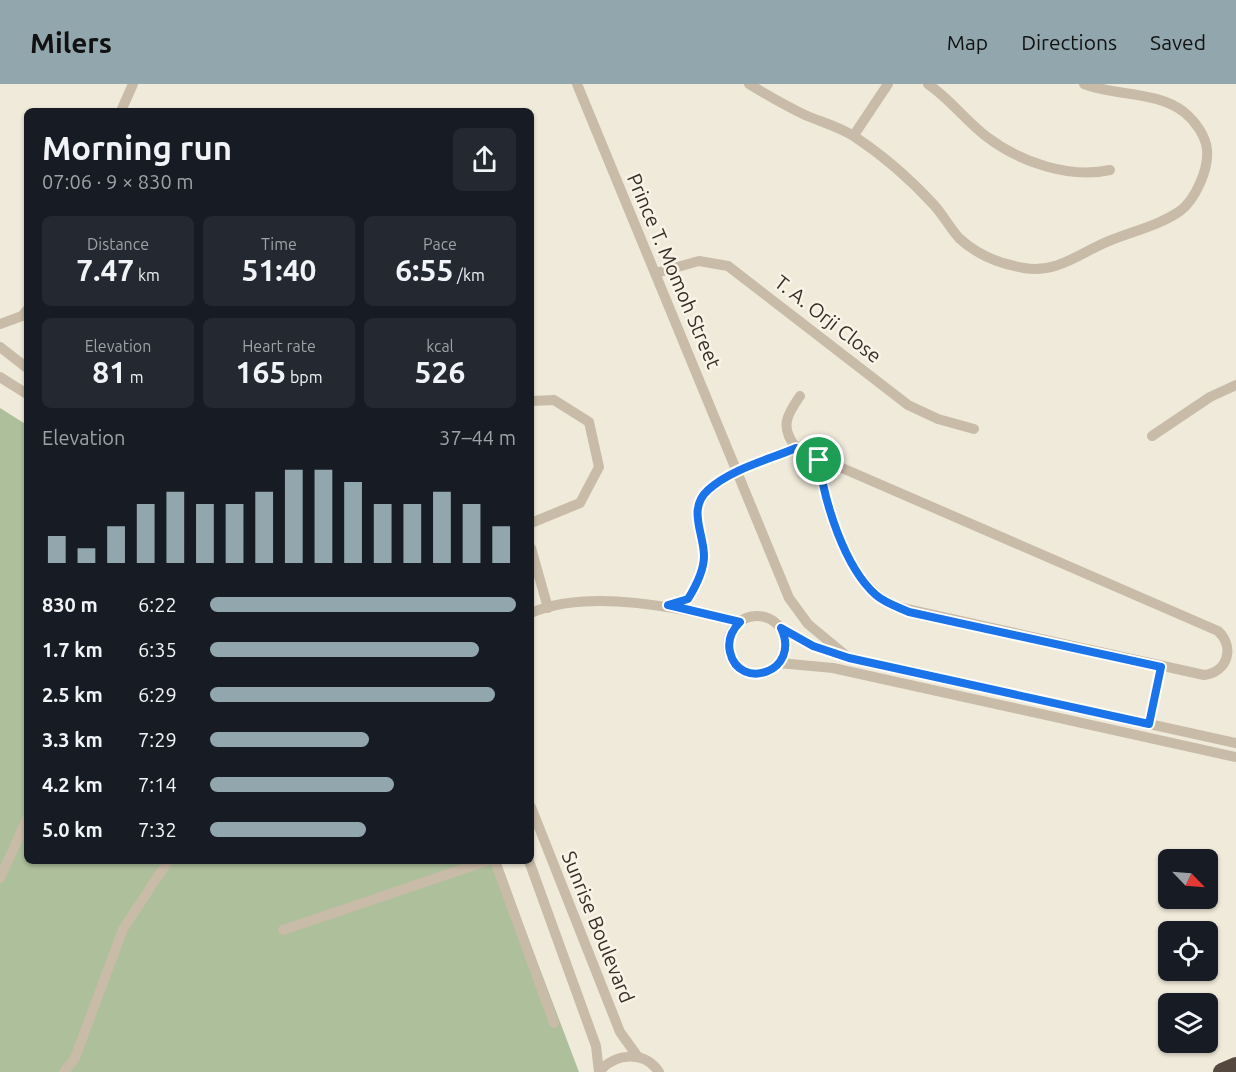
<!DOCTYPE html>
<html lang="en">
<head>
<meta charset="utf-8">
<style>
	:root { --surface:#171b24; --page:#242831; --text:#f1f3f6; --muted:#9ea1a6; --accent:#92a6ad }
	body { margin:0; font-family:Ubuntu,sans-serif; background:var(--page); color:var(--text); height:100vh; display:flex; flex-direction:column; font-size:22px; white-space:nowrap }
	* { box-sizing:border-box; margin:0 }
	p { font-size:20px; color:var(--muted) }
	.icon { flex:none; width:33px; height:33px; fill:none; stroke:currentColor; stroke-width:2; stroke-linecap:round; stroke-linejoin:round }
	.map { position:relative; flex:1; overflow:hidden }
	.details { position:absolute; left:24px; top:24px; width:510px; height:756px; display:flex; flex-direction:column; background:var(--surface); border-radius:9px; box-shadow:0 2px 4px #0004 }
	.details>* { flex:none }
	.needle { width:39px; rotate:115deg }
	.controls { position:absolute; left:1158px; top:765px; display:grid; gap:12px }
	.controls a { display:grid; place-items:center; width:60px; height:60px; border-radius:9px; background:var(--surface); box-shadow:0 2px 4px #0004; font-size:30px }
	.pin { position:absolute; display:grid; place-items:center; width:51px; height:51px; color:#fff; margin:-26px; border:3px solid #fff; border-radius:50%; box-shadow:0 2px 6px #0007 }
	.round { display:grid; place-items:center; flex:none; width:63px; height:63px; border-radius:9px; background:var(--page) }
	.summary { display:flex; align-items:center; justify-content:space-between; height:102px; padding:0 18px }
	h1 { font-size:33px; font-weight:600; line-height:45px }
	.stats { display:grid; grid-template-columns:repeat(3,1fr); gap:9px; height:102px; padding:6px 18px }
	.stats div { display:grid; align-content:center; border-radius:9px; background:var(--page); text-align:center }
	.stats b { font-size:30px; font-weight:600 }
	.stats small { font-size:16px; font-weight:400 }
	.stats p { font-size:16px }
	.chart { height:168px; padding:12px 18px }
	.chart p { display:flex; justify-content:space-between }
	.chart svg { width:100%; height:108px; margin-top:6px; stroke:var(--accent); stroke-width:6 }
	ul { padding:0 18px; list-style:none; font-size:20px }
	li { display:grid; grid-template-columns:96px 72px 1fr; align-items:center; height:45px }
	li i { height:15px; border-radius:8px; background:var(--accent) }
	header { display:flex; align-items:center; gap:36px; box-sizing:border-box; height:84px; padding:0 30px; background:var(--accent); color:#111 }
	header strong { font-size:28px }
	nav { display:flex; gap:33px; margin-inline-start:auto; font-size:21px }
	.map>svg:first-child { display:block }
	.green { fill:#adbf9b }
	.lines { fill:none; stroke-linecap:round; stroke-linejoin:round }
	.street { stroke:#c8bba7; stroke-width:10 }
	.highway { stroke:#55493f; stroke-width:18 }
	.route-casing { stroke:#fff; stroke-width:12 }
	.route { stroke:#1a73e8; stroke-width:8 }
	.labels { text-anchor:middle; stroke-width:5; stroke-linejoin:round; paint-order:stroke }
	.street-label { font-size:20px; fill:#352e27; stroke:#f8f3e6 }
</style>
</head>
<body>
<header>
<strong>Milers</strong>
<nav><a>Map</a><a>Directions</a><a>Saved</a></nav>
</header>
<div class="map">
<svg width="1236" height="988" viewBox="0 0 1236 988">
	<rect width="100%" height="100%" fill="#f0eada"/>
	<!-- green -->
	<path class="green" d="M0,324L27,341V777H499L579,988H0Z"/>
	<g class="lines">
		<!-- street -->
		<g class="street">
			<path d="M577,0L789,514L808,540L849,574"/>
			<path d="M749,0C767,11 786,22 805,31C821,38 841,43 855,53C884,72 911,96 934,121C943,131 950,144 959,154C977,171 1000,180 1024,184C1057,190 1081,168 1109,157C1133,147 1158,142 1180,127C1195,116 1209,85 1207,66C1206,52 1195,37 1184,28C1157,7 1115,12 1084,0"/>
			<path d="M928,0C950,15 966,37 987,53C1020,78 1069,95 1110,86"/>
			<path d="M121,27L133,0"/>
			<path d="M854,51L888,0"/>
			<path d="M656,189L699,177L728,182L908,321L938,335L974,345"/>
			<path d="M0,240L22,232L27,226"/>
			<path d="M0,263L27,284"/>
			<path d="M0,293L27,310"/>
			<path d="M800,312C786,332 780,343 796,364L1218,547C1235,563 1228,588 1204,591L893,522C846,494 825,428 819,376"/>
			<path d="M531,317L554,316L589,338L599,383L580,419L531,439"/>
			<path d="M1152,352L1210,313L1236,301"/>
			<path d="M531,464L548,524"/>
			<path d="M668,521L688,515C696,502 704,487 704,472C704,449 687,425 708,406C731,385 768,376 796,364"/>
			<path d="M531,529C589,504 681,524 740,538"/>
			<circle cx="757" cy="561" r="29"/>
			<path d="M781,544L813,562L849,574L1236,659"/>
			<path d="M779,579L833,584L1236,673"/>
			<path d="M1149,640L1161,583"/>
			<path d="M531,723L620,948L638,973"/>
			<path d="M495,777L554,939"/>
			<path d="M529,777L596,962L599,988"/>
			<path d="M0,794L27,735"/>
			<path d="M283,846L487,777"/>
			<path d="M64,988L75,974L123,845L168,777"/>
			<path d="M599,988C615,969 644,966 659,988"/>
		</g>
		<!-- highway -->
		<path class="highway" d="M1222,988L1236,982"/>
	</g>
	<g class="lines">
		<!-- route casing -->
		<g class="route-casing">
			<path id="route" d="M796,364L819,376C824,417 844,483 876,511C885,519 898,523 909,528L1161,583L1149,640L849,574L813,562L781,544C802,588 739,608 730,568C727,555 732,546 740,538L668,521L688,515C696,502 704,487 704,472C704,449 687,425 708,406C731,385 768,376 796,364Z"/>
		</g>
		<!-- route -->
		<use href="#route" class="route"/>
	</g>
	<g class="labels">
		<!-- street labels -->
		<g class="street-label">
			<text transform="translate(674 187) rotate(67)" y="7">Prince T. Momoh Street</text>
			<text transform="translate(828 235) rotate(38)" y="7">T. A. Orji Close</text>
			<text transform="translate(598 843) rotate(68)" y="7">Sunrise Boulevard</text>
		</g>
	</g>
</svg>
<div class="controls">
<a><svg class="needle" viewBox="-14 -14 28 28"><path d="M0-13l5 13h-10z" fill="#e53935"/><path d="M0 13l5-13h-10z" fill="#9ea1a6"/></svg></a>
<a><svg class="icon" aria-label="locate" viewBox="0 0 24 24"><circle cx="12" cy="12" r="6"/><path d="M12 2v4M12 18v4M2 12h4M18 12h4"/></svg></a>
<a><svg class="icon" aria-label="layers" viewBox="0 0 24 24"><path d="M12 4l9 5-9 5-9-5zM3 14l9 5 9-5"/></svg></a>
</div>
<div class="pin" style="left:819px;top:376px;background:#1e9e55"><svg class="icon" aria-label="arrive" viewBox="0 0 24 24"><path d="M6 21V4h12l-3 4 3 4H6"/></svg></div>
<section class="details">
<div class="summary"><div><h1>Morning run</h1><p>07:06 · 9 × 830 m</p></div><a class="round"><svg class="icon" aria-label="share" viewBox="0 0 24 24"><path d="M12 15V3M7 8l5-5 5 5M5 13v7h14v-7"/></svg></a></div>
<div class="stats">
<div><p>Distance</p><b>7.47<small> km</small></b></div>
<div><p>Time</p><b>51:40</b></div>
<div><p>Pace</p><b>6:55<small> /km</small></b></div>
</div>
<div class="stats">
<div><p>Elevation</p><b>81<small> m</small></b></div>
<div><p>Heart rate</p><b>165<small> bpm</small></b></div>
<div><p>kcal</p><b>526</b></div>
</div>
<div class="chart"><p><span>Elevation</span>37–44 m</p>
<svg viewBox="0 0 160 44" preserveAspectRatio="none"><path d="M5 44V33M15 44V38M25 44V29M35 44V20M45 44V15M55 44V20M65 44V20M75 44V15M85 44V6M95 44V6M105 44V11M115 44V20M125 44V20M135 44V15M145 44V20M155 44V29"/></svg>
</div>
<ul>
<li><b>830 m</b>6:22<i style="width:100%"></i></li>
<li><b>1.7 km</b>6:35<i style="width:88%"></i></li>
<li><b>2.5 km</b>6:29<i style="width:93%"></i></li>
<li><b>3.3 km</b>7:29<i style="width:52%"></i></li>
<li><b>4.2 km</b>7:14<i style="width:60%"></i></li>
<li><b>5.0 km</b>7:32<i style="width:51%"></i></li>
</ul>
</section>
</div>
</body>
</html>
